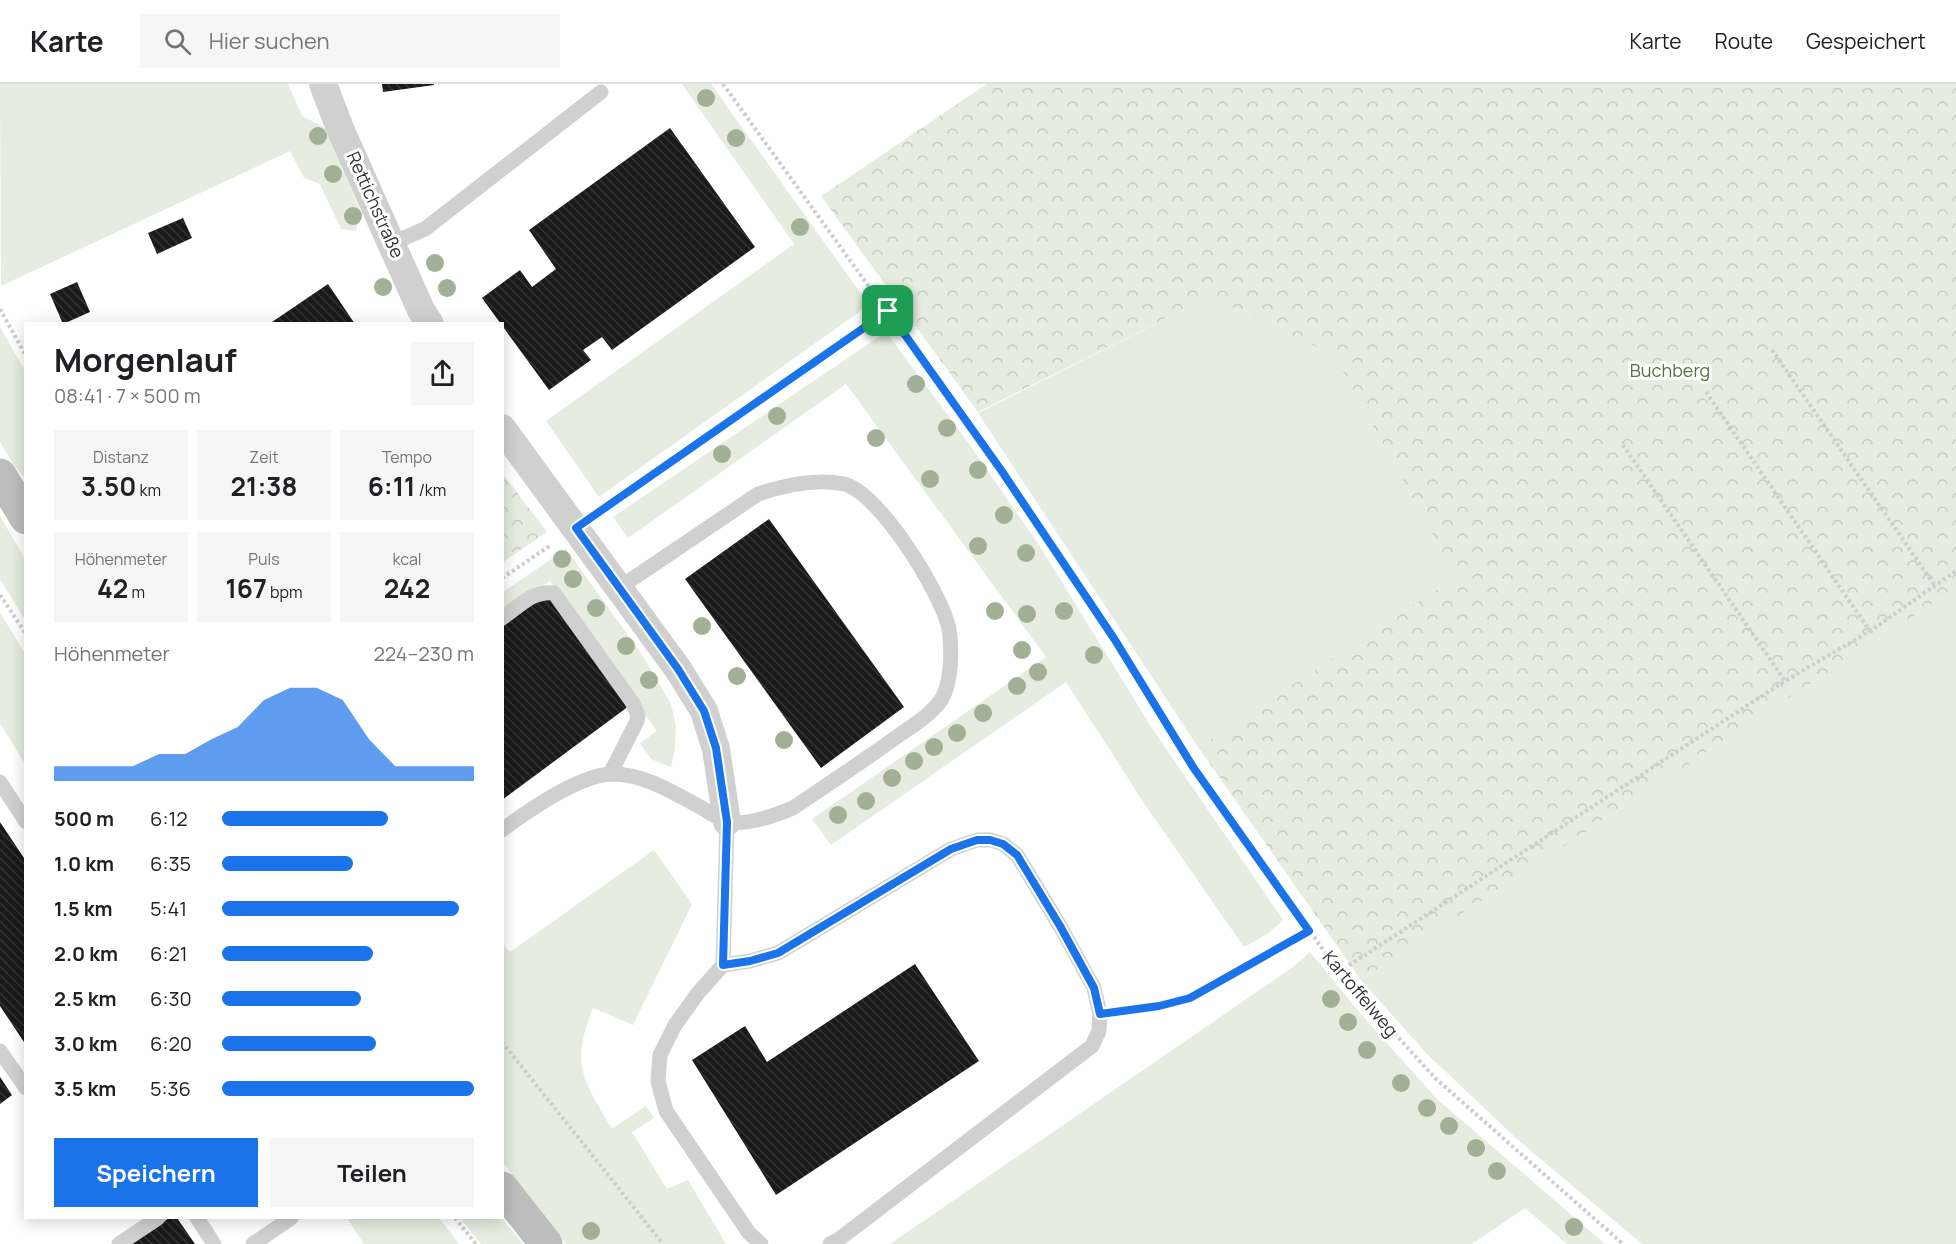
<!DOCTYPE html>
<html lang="de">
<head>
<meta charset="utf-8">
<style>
	:root { --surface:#fff; --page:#f6f6f6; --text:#202124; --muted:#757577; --line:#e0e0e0; --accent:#1a73e8 }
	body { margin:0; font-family:Manrope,sans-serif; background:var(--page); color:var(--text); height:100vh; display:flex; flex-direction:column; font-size:22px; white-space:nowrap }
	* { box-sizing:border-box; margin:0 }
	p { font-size:20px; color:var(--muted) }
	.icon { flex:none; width:33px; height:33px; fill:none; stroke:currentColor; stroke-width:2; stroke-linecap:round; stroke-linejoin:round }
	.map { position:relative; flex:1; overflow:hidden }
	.details { position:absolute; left:24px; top:238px; width:480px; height:897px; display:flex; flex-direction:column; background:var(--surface); border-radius:0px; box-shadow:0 3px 15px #0003 }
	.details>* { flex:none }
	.pin { position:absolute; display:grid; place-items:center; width:51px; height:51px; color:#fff; margin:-26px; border-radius:12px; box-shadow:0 3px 9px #0006 }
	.round { display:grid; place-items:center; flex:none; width:63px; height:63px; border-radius:0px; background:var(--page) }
	.head { display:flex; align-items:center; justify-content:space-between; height:102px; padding:0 30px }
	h1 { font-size:33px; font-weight:700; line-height:45px }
	.metrics { display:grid; grid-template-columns:repeat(3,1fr); gap:9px; height:102px; padding:6px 30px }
	.metrics div { display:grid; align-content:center; border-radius:0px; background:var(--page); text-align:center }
	.metrics b { font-size:26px; font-weight:700 }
	.metrics small { font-size:16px; font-weight:400 }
	.metrics p { font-size:16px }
	.chart { height:168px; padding:12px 30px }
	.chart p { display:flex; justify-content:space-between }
	.chart svg { width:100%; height:108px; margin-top:6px; fill:var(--accent); opacity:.7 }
	.button { display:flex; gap:12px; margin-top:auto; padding:12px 30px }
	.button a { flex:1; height:69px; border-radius:0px; background:var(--accent); color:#fff; font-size:24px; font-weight:700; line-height:69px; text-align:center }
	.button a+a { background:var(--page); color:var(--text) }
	ul { padding:0 30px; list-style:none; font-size:20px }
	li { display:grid; grid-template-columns:96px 72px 1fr; align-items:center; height:45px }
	li i { height:15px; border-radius:8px; background:var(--accent) }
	header { display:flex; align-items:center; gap:36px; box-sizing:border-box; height:84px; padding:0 30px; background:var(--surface); border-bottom:2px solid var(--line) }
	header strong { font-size:28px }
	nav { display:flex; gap:33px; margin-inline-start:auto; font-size:21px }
	.search { width:420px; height:54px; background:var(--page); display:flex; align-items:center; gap:15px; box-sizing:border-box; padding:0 21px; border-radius:0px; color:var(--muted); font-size:22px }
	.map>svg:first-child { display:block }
	.green { fill:#e6ecdf }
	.forest { fill:url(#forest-crowns) }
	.building { fill:url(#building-back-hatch) }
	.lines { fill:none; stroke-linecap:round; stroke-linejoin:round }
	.path { stroke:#cdcdcd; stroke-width:4; stroke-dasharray:3 3; stroke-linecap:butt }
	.service { stroke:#d0d0d0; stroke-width:15 }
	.minor { stroke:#d0d0d0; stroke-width:28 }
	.secondary { stroke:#bdbdbd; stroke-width:33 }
	.tree { fill:#a2b095 }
	.route-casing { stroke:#fff; stroke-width:12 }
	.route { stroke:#1a73e8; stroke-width:8 }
	.labels { text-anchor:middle; stroke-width:6; stroke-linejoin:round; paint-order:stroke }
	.street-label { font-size:18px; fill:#333; stroke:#fff }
	.park-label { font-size:18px; fill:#56703f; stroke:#fff }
</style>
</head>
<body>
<header>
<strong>Karte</strong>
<div class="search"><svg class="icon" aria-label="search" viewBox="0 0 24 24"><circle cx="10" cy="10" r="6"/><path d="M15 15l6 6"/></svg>Hier suchen</div>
<nav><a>Karte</a><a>Route</a><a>Gespeichert</a></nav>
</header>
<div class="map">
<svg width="1956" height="1160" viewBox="0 0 1956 1160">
	<defs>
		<pattern id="forest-crowns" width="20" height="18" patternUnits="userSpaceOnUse" patternTransform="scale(1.5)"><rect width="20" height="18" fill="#e6ecdf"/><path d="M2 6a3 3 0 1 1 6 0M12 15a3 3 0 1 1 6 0" fill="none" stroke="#c6cbc0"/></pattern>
		<pattern id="building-back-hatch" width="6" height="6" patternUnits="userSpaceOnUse" patternTransform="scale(1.5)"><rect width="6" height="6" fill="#1a1a1a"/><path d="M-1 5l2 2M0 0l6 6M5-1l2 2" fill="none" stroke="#333"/></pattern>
	</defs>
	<rect width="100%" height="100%" fill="#fff"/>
	<!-- green -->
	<g class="green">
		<path d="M0,0H288L302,32L324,43L361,129L356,147L341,145L320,100L304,94L290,67L1,202Z"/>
		<path d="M682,0H711L869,221L599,413L546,337L794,160Z"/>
		<path d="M1209,213L1334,271L1456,493L1198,663L978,329Z"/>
		<path d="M0,243L25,287V394L14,382L0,358Z"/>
		<path d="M886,248L962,350L1039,461L1150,641L1283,836L1269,849L1244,863L1146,722L1066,598L831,761L812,735L1046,573L846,300L628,454L613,433Z"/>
		<path d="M0,432L25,475V536L0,495Z"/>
		<path d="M566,465L641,569L671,620L676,642L675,665L671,683L651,675L640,659L657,647L550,497L503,529V508Z"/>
		<path d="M1956,504V1160H1642L1517,1055L1426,969L1361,896Z"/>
		<path d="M0,529L25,569V680L0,639Z"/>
		<path d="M654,766L692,820L633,941L593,924C570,982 583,995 612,1045L646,1022L654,1034L632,1048L667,1105L688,1096L726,1160H566L503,1079L502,859L510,868Z"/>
		<path d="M1310,868L1360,929L1437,1015L1605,1160H1567L1525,1124L1472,1160H890L1293,883Z"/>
		<path d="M347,1134H439L459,1160H364Z"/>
		<path d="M460,1134H502L523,1160H481Z"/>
	</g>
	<!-- forest -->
	<g class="forest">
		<path d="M987,0H1956V504L1361,896L1198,663L1456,493L1334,271L1209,213L978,328L821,112Z"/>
		<path d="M502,389L547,448L503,478H502Z"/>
	</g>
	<!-- building -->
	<g class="building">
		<path d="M382,0H434V1L383,8Z"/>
		<path d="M670,44L755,163L612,266L602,253L583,266L591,276L549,306L482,214L520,186L532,203L556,185L529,146Z"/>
		<path d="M183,134L192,154L157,170L148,149Z"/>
		<path d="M77,198L90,228L63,240L50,210Z"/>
		<path d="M328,200L355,240H269Z"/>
		<path d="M769,435L904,623L821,684L685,495Z"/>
		<path d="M547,510L629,622L502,716V543Z"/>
		<path d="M0,738L26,777V961L0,922Z"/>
		<path d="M915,880L979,977L776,1111L692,976L745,942L767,978Z"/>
		<path d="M0,993L12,1011L0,1020Z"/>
		<path d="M169,1134H177L195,1160H131Z"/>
	</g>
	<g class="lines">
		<!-- path -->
		<g class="path">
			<path d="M723,0L1001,386L1115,556L1193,683L1339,888L1435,994L1623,1160"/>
			<path d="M0,225L26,272"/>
			<path d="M1772,266L1935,502"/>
			<path d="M1706,308L1870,547"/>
			<path d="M1623,361L1785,597"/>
			<path d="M600,427L888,227"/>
			<path d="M502,494L551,461"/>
			<path d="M0,511L26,550"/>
			<path d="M1339,888L1785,597L1870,547L1956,487"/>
			<path d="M1121,927L1159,922L1190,914L1309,847"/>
			<path d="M502,958L663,1160"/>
			<path d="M455,1134L476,1160"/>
		</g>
		<!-- service -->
		<g class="service">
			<path d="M392,159L425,145L601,8"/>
			<path d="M502,534C518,523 533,506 554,509L632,618L638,631L637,637L610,690"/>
			<path d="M0,698L26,738"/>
			<path d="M727,738L723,881L698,909L675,941L660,971L658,997L666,1027L749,1149L761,1160"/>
			<path d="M502,746C529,726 579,691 612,690C645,690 674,709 702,724C709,728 718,735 726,737C744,743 776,731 793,724C827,701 862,678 895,654C909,644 931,631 941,616C952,599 952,565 949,545C942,510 879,408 844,400C815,394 785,401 758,410L619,504"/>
			<path d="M723,881L750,877L778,869L951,765L977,756H991L1003,760L1017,771L1060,842L1094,904L1100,930L1099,947L1092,962L838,1156L830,1160"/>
			<path d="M0,967L26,1004"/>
			<path d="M197,1134L214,1160"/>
			<path d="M119,1160L158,1134"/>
			<path d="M253,1160L291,1134"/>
		</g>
		<!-- minor -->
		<g class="minor">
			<path d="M323,0L341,47L421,226L430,240"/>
			<path d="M502,344L678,585L704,627L716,665L727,738"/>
		</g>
		<!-- secondary -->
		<g class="secondary">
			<path d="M0,391L26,434"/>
			<path d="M502,1104L546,1160"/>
		</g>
	</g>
	<!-- trees -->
	<g class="tree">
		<circle cx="706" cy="14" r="9"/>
		<circle cx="318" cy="52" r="9"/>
		<circle cx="736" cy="54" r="9"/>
		<circle cx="333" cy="90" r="9"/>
		<circle cx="353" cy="132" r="9"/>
		<circle cx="800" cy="143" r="9"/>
		<circle cx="435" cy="179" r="9"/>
		<circle cx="383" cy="203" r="9"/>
		<circle cx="447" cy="204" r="9"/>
		<circle cx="916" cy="300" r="9"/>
		<circle cx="777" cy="332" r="9"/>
		<circle cx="947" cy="344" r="9"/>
		<circle cx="876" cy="354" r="9"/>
		<circle cx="722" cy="370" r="9"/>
		<circle cx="978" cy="386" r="9"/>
		<circle cx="930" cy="395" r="9"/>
		<circle cx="1004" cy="431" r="9"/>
		<circle cx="978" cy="462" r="9"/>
		<circle cx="1026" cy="469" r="9"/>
		<circle cx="562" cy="475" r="9"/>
		<circle cx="573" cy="495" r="9"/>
		<circle cx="596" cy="524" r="9"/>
		<circle cx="995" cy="527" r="9"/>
		<circle cx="1064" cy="527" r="9"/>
		<circle cx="1027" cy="530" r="9"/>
		<circle cx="702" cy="542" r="9"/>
		<circle cx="626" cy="562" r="9"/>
		<circle cx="1022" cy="566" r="9"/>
		<circle cx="1094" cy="571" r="9"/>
		<circle cx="1038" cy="588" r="9"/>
		<circle cx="737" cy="592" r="9"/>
		<circle cx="649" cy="596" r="9"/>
		<circle cx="1017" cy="602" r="9"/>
		<circle cx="983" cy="629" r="9"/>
		<circle cx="957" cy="649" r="9"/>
		<circle cx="784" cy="656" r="9"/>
		<circle cx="934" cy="663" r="9"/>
		<circle cx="914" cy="677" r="9"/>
		<circle cx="892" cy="694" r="9"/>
		<circle cx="866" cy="717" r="9"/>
		<circle cx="838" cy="731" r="9"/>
		<circle cx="1331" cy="915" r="9"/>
		<circle cx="1348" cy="938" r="9"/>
		<circle cx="1367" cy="966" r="9"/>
		<circle cx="1401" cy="999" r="9"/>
		<circle cx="1427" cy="1024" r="9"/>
		<circle cx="1449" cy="1042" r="9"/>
		<circle cx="1476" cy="1064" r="9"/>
		<circle cx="1497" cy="1087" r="9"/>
		<circle cx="1574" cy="1143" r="9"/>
		<circle cx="591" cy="1147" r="9"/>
	</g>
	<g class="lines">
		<!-- route casing -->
		<g class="route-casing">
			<path id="route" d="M888,227L1001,386L1115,556L1193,683L1309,847L1190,914L1159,922L1100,930L1094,904L1060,842L1017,771L1003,760L990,756H977L951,765L778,869L750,877L723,881L727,738L716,664L704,627L678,585L576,444Z"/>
		</g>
		<!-- route -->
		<use href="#route" class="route"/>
	</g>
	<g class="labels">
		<!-- street labels -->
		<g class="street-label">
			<text transform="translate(375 121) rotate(66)" y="6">Rettichstraße</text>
			<text transform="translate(1360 910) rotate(50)" y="6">Kartoffelweg</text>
		</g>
		<!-- park labels -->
		<g class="park-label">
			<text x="1670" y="293">Buchberg</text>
		</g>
	</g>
</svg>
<div class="pin" style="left:888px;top:227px;background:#1e9e55"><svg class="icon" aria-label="arrive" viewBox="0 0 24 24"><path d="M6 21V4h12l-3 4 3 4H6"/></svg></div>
<section class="details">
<div class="head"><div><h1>Morgenlauf</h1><p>08:41 · 7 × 500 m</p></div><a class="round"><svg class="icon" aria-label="share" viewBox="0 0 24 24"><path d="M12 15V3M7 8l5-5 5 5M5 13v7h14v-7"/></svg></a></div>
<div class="metrics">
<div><p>Distanz</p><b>3.50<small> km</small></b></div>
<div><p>Zeit</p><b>21:38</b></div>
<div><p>Tempo</p><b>6:11<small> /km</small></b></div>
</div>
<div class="metrics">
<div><p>Höhenmeter</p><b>42<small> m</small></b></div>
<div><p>Puls</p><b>167<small> bpm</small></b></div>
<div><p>kcal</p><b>242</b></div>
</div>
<div class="chart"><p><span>Höhenmeter</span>224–230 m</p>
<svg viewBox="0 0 160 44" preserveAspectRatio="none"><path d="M0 44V38L10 38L20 38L30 38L40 33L50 33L60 27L70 22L80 11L90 6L100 6L110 11L120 27L130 38L140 38L150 38L160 38V44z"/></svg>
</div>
<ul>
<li><b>500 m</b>6:12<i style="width:66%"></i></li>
<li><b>1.0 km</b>6:35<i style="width:52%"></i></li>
<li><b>1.5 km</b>5:41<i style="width:94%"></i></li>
<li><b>2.0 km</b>6:21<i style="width:60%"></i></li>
<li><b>2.5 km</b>6:30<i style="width:55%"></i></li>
<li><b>3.0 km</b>6:20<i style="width:61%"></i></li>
<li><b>3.5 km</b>5:36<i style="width:100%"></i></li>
</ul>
<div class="button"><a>Speichern</a><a>Teilen</a></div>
</section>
</div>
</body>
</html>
